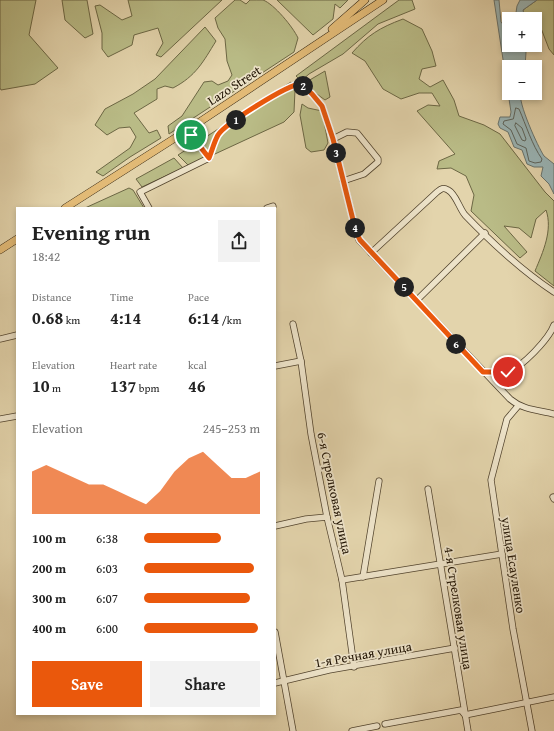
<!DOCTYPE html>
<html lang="en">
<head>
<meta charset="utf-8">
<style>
	:root { --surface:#fff; --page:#f2f2f2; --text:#222; --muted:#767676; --accent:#ea580c }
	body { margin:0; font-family:"Gentium Book Plus",serif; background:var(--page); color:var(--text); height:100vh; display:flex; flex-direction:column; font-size:15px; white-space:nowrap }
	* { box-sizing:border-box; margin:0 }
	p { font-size:13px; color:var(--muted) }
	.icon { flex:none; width:22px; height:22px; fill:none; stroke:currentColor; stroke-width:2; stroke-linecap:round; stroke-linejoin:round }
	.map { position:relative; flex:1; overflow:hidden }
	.sheet { position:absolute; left:16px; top:207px; width:260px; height:508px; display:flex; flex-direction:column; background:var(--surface); border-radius:0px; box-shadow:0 2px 6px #0003 }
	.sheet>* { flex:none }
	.controls { position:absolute; left:502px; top:12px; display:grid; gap:8px }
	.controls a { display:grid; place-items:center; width:40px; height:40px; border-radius:0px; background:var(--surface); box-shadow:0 2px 6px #0003; font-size:20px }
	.pin { position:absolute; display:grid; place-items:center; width:34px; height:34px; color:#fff; margin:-17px; border:2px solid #fff; border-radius:50%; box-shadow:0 1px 4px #0007 }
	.km { position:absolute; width:20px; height:20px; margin:-10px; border-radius:50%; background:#222; color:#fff; font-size:11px; line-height:20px; text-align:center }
	.round { display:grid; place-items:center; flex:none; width:42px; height:42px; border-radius:0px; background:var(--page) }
	.head { display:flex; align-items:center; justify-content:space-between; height:68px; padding:0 16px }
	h1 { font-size:22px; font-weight:800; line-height:30px }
	.figures { display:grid; grid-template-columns:repeat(3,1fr); gap:6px; height:68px; padding:4px 16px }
	.figures div { display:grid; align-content:center }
	.figures b { font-size:17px; font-weight:800 }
	.figures small { font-size:11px; font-weight:400 }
	.figures p { font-size:11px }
	.chart { height:112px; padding:8px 16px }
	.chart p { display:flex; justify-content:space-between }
	.chart svg { width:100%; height:72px; margin-top:4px; fill:var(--accent); opacity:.7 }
	.button { display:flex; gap:8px; margin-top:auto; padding:8px 16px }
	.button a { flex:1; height:46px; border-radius:0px; background:var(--accent); color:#fff; font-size:16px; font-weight:800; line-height:46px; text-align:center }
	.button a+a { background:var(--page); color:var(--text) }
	ul { padding:0 16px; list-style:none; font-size:13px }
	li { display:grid; grid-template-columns:64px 48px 1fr; align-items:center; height:30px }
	li i { height:10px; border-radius:5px; background:var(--accent) }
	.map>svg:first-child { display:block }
	.green { fill:#b9bb86; stroke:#6c6744 }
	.water { fill:#9ab5b6; stroke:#69746e }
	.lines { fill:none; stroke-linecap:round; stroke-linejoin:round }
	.shore { stroke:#5d645c; stroke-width:1 }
	.minor-casing { stroke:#51432d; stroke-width:7 }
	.major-casing { stroke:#201303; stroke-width:8 }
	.minor { stroke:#ede3c9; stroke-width:5.5 }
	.major { stroke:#e2ba76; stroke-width:7 }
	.route-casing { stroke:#fff; stroke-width:8 }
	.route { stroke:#ea580c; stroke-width:5 }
	.labels { text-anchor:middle; stroke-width:3.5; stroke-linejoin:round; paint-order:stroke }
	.street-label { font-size:13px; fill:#201303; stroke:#ede3c9 }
</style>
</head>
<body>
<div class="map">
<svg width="554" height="731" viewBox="0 0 554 731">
	<rect width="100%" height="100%" fill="#e3d4ac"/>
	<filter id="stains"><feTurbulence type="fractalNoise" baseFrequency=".005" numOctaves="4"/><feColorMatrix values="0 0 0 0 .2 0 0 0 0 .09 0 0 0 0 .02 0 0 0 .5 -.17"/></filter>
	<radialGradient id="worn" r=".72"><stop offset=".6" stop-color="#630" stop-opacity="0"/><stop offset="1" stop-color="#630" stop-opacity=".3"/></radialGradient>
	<!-- green -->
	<g class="green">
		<path d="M0,0H36L29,35L58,68L35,84L1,90L0,88Z"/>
		<path d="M62,0H87L93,34L85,38L65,20Z"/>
		<path d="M128,0H222L161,57L156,55L163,43L158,28L134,35L132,45L108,57L102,49V33L95,6L100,5L122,20L132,16Z"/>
		<path d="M235,0H240L246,4L250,0C254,0 259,0 263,0C274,4 293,27 298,38L294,52L169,134L168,126L182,116L204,82L212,81L218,85L228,81L232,75L227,61L225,39L218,28L215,18Z"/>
		<path d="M277,0H348L340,8L335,4L333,19L313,35Z"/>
		<path d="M399,0H412L415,9L378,24L343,54L309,74L301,81L296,76Z"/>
		<path d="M537,0H554V55L549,49L539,23L523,14V10Z"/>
		<path d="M403,19L422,29L432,51L436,66L422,69L419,79L430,87L443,80L454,100L459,116L484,125L500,134L545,192L554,201V286L535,271C543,252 553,230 546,210L536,219L531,238L519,228L504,226L527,252L520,258L471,211L474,195L466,176L451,168L437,169L439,161L455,154L417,111L428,105L440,106L432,93H419L401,99L383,89L365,61L352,53C368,35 379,28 403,19Z"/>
		<path d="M205,27L216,41C203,62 196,76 173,88L165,86L157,89V99L134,113L149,133L157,130L161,138L130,157L103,176L96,172L130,148L136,137L130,127L119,128L107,135L95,125L105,109L133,94L155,79Z"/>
		<path d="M325,71L330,97L325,100L310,89L308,81Z"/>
		<path d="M291,82L295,90L294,112L284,122L189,166L178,155Z"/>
		<path d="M302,104L308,108L322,111L328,143L324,150L311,152L306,148L300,115Z"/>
		<path d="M174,158L183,168L142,187L136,179Z"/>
		<path d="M129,188L133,190L144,208H85Z"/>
	</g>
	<!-- water -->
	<g class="water">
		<path d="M494,0H499L501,22L507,29L509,45H524L526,52L525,67H509V93H521C517,101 538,147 544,156C547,159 551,161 554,164V194L549,184L541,176L543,167H534L527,164L522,150L514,147L508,132L500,128L498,124L500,117H510L511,112Z"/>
		<path d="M520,0H537L523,10L525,19H515L517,6Z"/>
	</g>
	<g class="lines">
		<!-- shore -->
		<g class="shore">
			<path d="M516,108L519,109C526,125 532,145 542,159L541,162L535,163L529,161L526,148L517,144L511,130L503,124L504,121L513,119Z"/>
			<path d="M516,123L522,128L526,139L525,141L522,140L515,126Z"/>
		</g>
		<!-- minor casing -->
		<g class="minor-casing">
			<g id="minor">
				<path d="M186,131L209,158C212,151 214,142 218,135C225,124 288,84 301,84L312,94L322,106L333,139L356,232L359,240L510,399C523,410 538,410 554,414"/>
				<path d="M333,139L347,132L357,133L378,159V162L364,174L343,181"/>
				<path d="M149,208L140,192L209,158"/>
				<path d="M267,208L273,206"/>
				<path d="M371,253L437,192C441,189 443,187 448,190C456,194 459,208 465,215C492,243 522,271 554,292"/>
				<path d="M417,300L485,233"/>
				<path d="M293,324L301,361L311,434L327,517L342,580L354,667"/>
				<path d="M0,339L17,335"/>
				<path d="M275,366L301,361"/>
				<path d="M483,372C492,373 501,374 508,372C522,367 549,339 554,325"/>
				<path d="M518,406L507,419L491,480L513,629L532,731"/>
				<path d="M0,419L17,416"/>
				<path d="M428,489L468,731"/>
				<path d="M553,497L554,499"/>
				<path d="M275,526L306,519L327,517"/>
				<path d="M363,577L379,481"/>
				<path d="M342,580L502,554"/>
				<path d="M275,632L293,731"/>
				<path d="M275,683L329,670L455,648"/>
				<path d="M385,724L461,710L465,715L554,697"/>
				<path d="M352,731L377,726"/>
			</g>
		</g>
		<!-- major casing -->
		<g class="major-casing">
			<g id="major">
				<path d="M332,29L365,0"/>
				<path d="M65,208L186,131L383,0"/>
				<path d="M0,250L17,239"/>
			</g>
		</g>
		<!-- minor -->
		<use href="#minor" class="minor"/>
		<!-- major -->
		<use href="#major" class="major"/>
	</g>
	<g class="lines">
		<!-- route casing -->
		<g class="route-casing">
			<path id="route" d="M191,135L209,158C212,151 214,142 218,135C225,124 288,84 301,84L312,94L322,106L333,139L356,232L360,240L483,372H508"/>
		</g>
		<!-- route -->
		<use href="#route" class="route"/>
	</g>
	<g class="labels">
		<!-- street labels -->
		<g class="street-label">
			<text transform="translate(234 85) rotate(-33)" y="5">Lazo Street</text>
			<text transform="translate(335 493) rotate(78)" y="5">6-я Стрелковая улица</text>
			<text transform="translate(514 565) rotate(81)" y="5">улица Есауленко</text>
			<text transform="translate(459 608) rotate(81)" y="5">4-я Стрелковая улица</text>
			<text transform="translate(363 654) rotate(-10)" y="5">1-я Речная улица</text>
		</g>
	</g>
	<rect width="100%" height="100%" filter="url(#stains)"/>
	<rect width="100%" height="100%" fill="url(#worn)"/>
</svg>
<div class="controls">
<a>+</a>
<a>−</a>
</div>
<div class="pin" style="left:191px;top:135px;background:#1e9e55"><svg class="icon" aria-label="arrive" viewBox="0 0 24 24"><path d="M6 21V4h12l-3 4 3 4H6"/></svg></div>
<div class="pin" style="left:508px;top:372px;background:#d93025"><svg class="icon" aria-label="check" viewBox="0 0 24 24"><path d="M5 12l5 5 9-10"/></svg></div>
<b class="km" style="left:236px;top:120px">1</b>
<b class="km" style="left:303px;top:86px">2</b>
<b class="km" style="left:336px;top:153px">3</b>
<b class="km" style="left:355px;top:228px">4</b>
<b class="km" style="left:404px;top:287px">5</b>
<b class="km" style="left:456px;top:344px">6</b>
<section class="sheet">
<div class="head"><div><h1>Evening run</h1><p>18:42</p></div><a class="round"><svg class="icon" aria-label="share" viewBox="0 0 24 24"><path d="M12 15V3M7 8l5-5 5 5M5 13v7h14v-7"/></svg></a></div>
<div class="figures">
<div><p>Distance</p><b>0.68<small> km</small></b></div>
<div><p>Time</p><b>4:14</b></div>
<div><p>Pace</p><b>6:14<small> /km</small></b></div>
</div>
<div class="figures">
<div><p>Elevation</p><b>10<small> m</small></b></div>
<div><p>Heart rate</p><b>137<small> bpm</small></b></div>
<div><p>kcal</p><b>46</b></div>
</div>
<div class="chart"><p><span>Elevation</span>245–253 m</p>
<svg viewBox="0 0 160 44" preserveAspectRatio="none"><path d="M0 44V18L10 14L20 18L30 22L40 26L50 26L60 30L70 34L80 38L90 30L100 18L110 10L120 6L130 14L140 22L150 22L160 18V44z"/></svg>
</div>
<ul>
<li><b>100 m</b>6:38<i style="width:66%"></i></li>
<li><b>200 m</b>6:03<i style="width:95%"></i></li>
<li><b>300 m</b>6:07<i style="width:91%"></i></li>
<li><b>400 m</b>6:00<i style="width:98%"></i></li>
</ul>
<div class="button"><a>Save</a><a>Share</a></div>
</section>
</div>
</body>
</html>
